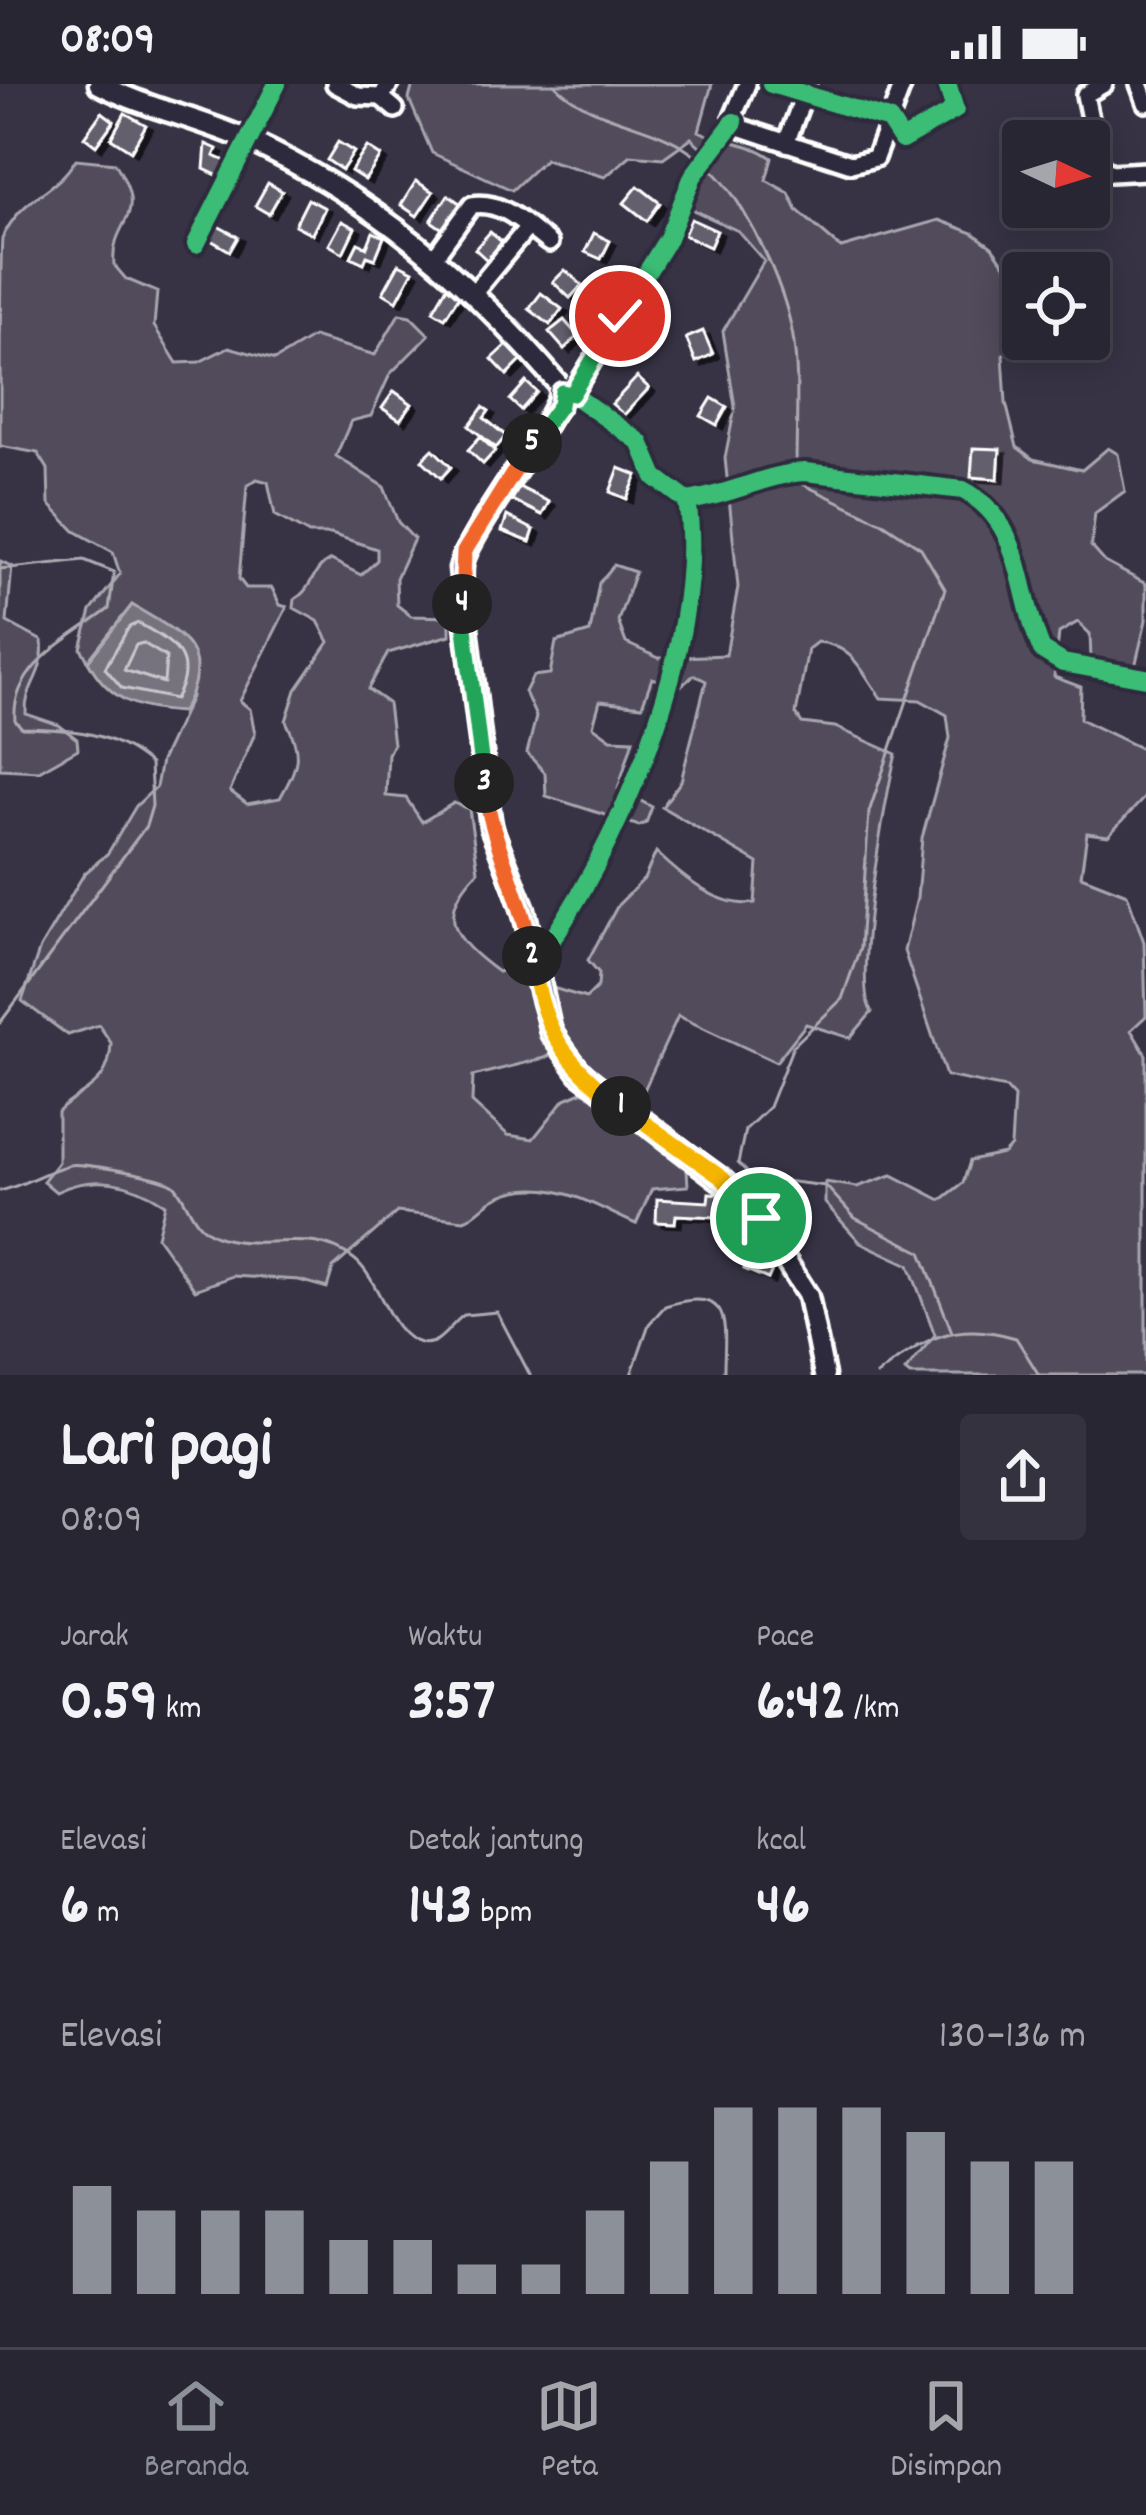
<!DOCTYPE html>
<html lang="id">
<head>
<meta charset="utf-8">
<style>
	:root { --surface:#292634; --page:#353240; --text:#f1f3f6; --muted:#a5a5ac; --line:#45434f; --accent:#8c9099 }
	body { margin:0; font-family:Dekko,sans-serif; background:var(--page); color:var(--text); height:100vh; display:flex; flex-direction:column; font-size:45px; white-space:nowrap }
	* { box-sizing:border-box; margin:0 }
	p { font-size:39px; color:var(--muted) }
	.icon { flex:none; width:66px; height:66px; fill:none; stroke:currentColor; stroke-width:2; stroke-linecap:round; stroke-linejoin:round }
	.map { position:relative; height:1291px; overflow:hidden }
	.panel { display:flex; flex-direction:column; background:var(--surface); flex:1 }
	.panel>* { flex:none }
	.needle { width:78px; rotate:94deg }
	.fabs { position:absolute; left:1002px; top:36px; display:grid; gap:24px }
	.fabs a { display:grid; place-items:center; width:108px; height:108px; border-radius:12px; background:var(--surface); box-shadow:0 6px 30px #0003,0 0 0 3px var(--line); font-size:60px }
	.pin { position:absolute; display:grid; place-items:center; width:102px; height:102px; color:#fff; margin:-51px; border:6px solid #fff; border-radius:50%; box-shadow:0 3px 12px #0007 }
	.km { position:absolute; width:60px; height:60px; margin:-30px; border-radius:50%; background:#222; color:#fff; font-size:33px; line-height:60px; text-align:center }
	.round { display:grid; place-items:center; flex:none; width:126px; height:126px; border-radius:12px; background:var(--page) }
	.overview { display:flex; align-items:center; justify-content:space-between; height:204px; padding:0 60px }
	h1 { font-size:66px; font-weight:700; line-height:90px }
	.metrics { display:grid; grid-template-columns:repeat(3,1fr); gap:18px; height:204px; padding:12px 60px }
	.metrics div { display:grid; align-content:center }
	.metrics b { font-size:60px; font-weight:700 }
	.metrics small { font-size:33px; font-weight:400 }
	.metrics p { font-size:33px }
	.chart { height:336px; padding:24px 60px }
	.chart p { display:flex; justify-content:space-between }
	.chart svg { width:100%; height:216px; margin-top:12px; stroke:var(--accent); stroke-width:6 }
	.status { display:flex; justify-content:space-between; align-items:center; height:84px; padding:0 60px; background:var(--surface); direction:ltr }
	.status svg { height:33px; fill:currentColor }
	.menu { display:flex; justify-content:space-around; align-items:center; height:168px; border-top:3px solid var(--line); background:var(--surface); font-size:33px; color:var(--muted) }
	.menu a { display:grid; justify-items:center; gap:6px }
	.menu .on { color:var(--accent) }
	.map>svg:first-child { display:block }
	.green { fill:#514c5c; stroke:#a8a6ae; stroke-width:3; fill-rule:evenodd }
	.water { fill:#76737f; stroke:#adabb2; stroke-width:3 }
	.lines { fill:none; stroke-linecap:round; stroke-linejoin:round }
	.shore { stroke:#c8c7cc; stroke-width:3 }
	.stream { stroke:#adabb2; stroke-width:3 }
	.building { fill:#635f6d; stroke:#fff; stroke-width:3; filter:url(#shadow) }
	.minor-casing { stroke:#fff; stroke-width:24 }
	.major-casing { stroke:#fff; stroke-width:27 }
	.minor { stroke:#2f2a3d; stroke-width:15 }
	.major { stroke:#2f2a3d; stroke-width:18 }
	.cycleway-casing { stroke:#2f2a3d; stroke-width:26 }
	.cycleway { stroke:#3abd76; stroke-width:18 }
	.split-1-casing { stroke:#fff; stroke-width:24 }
	.split-2-casing { stroke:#fff; stroke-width:24 }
	.split-3-casing { stroke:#fff; stroke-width:24 }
	.split-4-casing { stroke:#fff; stroke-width:24 }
	.split-5-casing { stroke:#fff; stroke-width:24 }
	.split-6-casing { stroke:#fff; stroke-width:24 }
	.split-1 { stroke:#f5b400; stroke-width:15 }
	.split-2 { stroke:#f5b400; stroke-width:15 }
	.split-3 { stroke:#f0652b; stroke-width:15 }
	.split-4 { stroke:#22a559; stroke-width:15 }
	.split-5 { stroke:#f0652b; stroke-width:15 }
	.split-6 { stroke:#22a559; stroke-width:15 }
</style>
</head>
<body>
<div class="status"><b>08:09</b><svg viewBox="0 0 49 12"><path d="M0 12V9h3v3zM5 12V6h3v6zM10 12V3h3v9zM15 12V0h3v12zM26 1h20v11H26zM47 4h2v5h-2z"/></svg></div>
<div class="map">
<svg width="1146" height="1291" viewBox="0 0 1146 1291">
	<defs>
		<filter id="shadow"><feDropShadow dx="6" dy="4" stdDeviation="0" flood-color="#0009"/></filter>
	</defs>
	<rect width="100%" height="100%" fill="#373345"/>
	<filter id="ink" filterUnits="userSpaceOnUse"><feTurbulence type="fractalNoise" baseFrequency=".00833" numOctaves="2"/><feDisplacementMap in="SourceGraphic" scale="24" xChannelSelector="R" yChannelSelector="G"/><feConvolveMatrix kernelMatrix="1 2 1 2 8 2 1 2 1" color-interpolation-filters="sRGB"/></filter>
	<g filter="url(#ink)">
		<!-- green -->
		<g class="green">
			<path d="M413,0H712L699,47C723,60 747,56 772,74L766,96L789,109L797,126L841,164L939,136L973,149L992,163L1023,206V255H1059L1056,272H1046L1017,256L1003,271L1006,319L1017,363L1033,375L1082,386L1108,364L1118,370L1125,407L1095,429L1091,462L1105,478L1146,500V536L1135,583L1091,575L1090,550L1078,538L1059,549L1054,593L1081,603L1080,635L1146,667L1145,713L1108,752L1087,749L1081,792L1127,810L1144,858L1146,932L1131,946L1146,971V1291H910L905,1287L935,1251L909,1181L860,1158L825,1119V1098L857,1103L892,1091L941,1116L963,1099L970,1077L1004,1070L1011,1062L1014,1013L1006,1004L946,992L904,867L917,814L922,754L950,654L947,631L920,616L881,614C863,589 852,560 817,558L808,565L796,630L802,639L835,643L896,670C886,711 851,902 872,928L850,954L806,940L776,978L678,932L629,1039L687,1085L688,1102L652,1105L636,1140C592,1121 546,1089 496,1114C484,1120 478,1131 464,1136L397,1128L333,1184L327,1204L299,1196L233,1192L195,1206L157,1153L165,1120C132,1098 93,1089 56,1108L43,1097L58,1078V1028C84,1003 110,1003 111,959L99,941L68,951L22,917L40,864L84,790L108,769L136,722L156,703L161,677L191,613L194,571L132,521L88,577L81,564L91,527L120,490L113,468L75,447L49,420L48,385L38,369L0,362C0,326 0,177 2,155C22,110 54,112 76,75L115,79C152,137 110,133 114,181L126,195L157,208L154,242L177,279L199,278L229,263L275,276L313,253L375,271L399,230L410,232L429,251L390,290L371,332L351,337L336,372L384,403L398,438L414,455L396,494L397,521L411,532L450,533V551L388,569L368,605L388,619L393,660L388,670L386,712L406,714L422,738L454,719L469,725L478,787C435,831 453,855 498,888L518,882L536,899L586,914L598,902L599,889L588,876L618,821L644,795L656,768C681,792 719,825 755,819L758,779L662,723L681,697L706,597L694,591L681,602L652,594L642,622L600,617L593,642L611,655L633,656L618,705L652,723L646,739L639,742L546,712L545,689L527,669L536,633L525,608L533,592L550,590L556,558L590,548L599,499L614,481L635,488L618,537L626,559L659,574L726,571L738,503L725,374L735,323L723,247L764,177L738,147L687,123L714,75L691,54L663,74L631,71L605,93L545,75L512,106L432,69L409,15ZM257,395L268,398L275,431L309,450H331L377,465V476L361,491L331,476C312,484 312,506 295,515L294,524L318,537L329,558L296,606L286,637C303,671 298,681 280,714L247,720L230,707L255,649L250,625L240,617L287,523L280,521L272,504H246L239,495L247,402ZM566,962L603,999L565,1015L533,1055L508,1051L472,1018L473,992L545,974Z"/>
			<path d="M0,477L12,482L7,538L42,557C46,590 24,602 26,630L59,641L77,655L78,665L39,687L0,685Z"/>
		</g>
		<!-- water -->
		<path class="water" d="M132,521C178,549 219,563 182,628C139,626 109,617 88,577Z"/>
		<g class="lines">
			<!-- shore -->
			<g class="shore">
				<path d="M138,539C170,557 200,572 175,615L122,604L105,584L129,543Z"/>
				<path d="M143,559L166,573L164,599L124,586L136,561Z"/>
			</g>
			<!-- stream -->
			<g class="stream">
				<path d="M554,0C594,41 657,37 700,75"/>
				<path d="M707,81C730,102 740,121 755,148C804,243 797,278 796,381"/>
				<path d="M796,397L883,439L921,464L945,505L869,728L860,864L842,915L793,962L769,1023L745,1046L738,1079L752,1093L826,1102L855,1134L921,1168L952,1248"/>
				<path d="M0,485L84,476L114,488L109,525C73,553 11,581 15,636L22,644C70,645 112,647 150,680L152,722L146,742L0,939"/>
				<path d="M0,1107C25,1101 45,1087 69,1081C80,1078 168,1093 175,1102C192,1123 191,1145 222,1154C269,1167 313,1143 354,1175C381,1196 388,1251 420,1259C440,1264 449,1241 464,1231L497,1228L530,1291"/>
				<path d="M631,1291L649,1240L665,1222C739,1198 723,1249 724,1291"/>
				<path d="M877,1291C925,1253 956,1236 1016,1254L1039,1291"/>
			</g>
		</g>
		<!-- building -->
		<g class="building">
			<path d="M102,28L114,37L96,62L84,53Z"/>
			<path d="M125,29L146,41L131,67L111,54Z"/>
			<path d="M338,58L354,68L342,86L327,76Z"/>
			<path d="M206,60L217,65L214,72L230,79L223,94L204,85Z"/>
			<path d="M367,63L381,72L365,96L351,87Z"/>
			<path d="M416,97L433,108L417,132L401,121Z"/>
			<path d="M268,99L282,107L269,130L255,122Z"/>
			<path d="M638,102L660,119L647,137L624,119Z"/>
			<path d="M448,111L461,120L444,146L431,137Z"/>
			<path d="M308,115L325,124L312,150L295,141Z"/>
			<path d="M691,135L717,147L710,163L684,151Z"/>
			<path d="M342,137L355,144L343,169L329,161Z"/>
			<path d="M214,140L238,153L230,167L207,154Z"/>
			<path d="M373,148L384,153L375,175L367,172L364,179L351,173L358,159L367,163Z"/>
			<path d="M490,148L502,158L487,176L475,165Z"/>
			<path d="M594,149L610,157L601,175L585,168Z"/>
			<path d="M399,180L413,187L397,217L383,209Z"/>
			<path d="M565,186L582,201L570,214L553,198Z"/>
			<path d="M448,201L461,209L445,234L433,227Z"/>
			<path d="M541,209L562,225L550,241L529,225Z"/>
			<path d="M564,236L578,252L564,265L549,248Z"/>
			<path d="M703,247L713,270L696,278L686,254Z"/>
			<path d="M507,261L522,276L507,291L492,275Z"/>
			<path d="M637,293L649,304L624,331L612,320Z"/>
			<path d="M526,298L537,308L521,326L510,316Z"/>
			<path d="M394,307L412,320L400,336L382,324Z"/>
			<path d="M712,314L727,323L717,341L701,332Z"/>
			<path d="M483,323L489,327L484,334L506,352L496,364L469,342Z"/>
			<path d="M480,353L495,367L483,380L468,366Z"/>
			<path d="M973,364L1000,365L998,395L971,393Z"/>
			<path d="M433,365L451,383L441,394L422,376Z"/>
			<path d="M619,384L637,391L627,415L610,408Z"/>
			<path d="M519,403L549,418L542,431L512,416Z"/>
			<path d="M507,432L534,446L530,458L502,447Z"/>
			<path d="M709,1109L719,1110L718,1133L676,1131L675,1139L656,1138L657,1115L708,1118Z"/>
			<path d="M751,1169L775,1179L768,1195L744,1185Z"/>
		</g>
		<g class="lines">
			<!-- minor casing -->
			<g class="minor-casing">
				<g id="minor">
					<path d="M335,0L358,12L381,13L390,0"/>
					<path d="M747,0L733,33L739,43L851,80L875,74L903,0"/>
					<path d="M771,0L889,36L902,56L955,26L947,0"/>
					<path d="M1104,0L1085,11L1100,82L1111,89L1146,87"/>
					<path d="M1139,0L1146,19"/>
					<path d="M381,13L395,25"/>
					<path d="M786,59L807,3"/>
					<path d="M196,160L277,0"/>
					<path d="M435,172L472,121C503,116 525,141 549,159"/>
					<path d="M475,207L528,143"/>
					<path d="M565,309L572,310L668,154L693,92L734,38"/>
					<path d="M687,417C732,411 765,390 805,388L963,406C1025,438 1017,511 1042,566L1063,579L1146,594"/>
					<path d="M533,883C616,770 709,558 687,417L655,393L640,358L572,310"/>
				</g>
			</g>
			<!-- major casing -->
			<g class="major-casing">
				<path id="major" d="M99,0C145,24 198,34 245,55C372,112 471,198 560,302C566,328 471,440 460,485L491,743L524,825L551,949L580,989L748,1117L808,1212L824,1291"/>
			</g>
			<!-- minor -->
			<use href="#minor" class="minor"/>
			<!-- major -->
			<use href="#major" class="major"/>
			<!-- cycleway casing -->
			<g class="cycleway-casing">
				<g id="cycleway">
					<path d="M771,0L889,36L902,56L955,26L947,0"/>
					<path d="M196,160L277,0"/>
					<path d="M562,308L572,310L668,154L693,92L734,38"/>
					<path d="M687,417C732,411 765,390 805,388L963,406C1025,438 1017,511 1042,566L1063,579L1146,594"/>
					<path d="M533,883C616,770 709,558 687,417L655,393L640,358L572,310"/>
				</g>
			</g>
			<!-- cycleway -->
			<use href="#cycleway" class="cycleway"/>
		</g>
	</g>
	<g class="lines" filter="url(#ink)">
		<!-- split-1 casing -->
		<g class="split-1-casing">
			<path id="split-1" d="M621,1022L722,1094L761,1134"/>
		</g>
		<!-- split-2 casing -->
		<g class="split-2-casing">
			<path id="split-2" d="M532,872C542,947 563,976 621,1022"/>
		</g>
		<!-- split-3 casing -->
		<g class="split-3-casing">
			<path id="split-3" d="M484,699C491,761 523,811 532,872"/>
		</g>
		<!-- split-4 casing -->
		<g class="split-4-casing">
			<path id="split-4" d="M462,520L484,699"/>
		</g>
		<!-- split-5 casing -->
		<g class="split-5-casing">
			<path id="split-5" d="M462,520L464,468L532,359"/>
		</g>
		<!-- split-6 casing -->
		<g class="split-6-casing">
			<path id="split-6" d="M532,359L560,321L562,308L572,310L620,232"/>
		</g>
		<!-- split-1 -->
		<use href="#split-1" class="split-1"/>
		<!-- split-2 -->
		<use href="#split-2" class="split-2"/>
		<!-- split-3 -->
		<use href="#split-3" class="split-3"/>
		<!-- split-4 -->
		<use href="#split-4" class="split-4"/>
		<!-- split-5 -->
		<use href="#split-5" class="split-5"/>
		<!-- split-6 -->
		<use href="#split-6" class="split-6"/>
	</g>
</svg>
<div class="fabs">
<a><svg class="needle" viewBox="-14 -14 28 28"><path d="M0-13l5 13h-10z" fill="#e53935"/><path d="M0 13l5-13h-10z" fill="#a5a5ac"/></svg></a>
<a><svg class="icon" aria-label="locate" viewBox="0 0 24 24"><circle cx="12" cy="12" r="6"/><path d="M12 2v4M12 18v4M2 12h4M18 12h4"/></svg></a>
</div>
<div class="pin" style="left:761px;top:1134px;background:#1e9e55"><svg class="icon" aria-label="arrive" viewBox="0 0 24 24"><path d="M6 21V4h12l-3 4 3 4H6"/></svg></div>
<div class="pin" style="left:620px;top:232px;background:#d93025"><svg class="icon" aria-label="check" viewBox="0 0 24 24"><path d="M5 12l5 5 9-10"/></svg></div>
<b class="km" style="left:621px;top:1022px">1</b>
<b class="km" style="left:532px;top:872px">2</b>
<b class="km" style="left:484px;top:699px">3</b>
<b class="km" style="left:462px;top:520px">4</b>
<b class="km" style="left:532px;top:359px">5</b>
</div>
<section class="panel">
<div class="overview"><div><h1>Lari pagi</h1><p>08:09</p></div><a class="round"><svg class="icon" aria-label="share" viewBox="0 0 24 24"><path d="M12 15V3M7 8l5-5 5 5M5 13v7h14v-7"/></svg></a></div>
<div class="metrics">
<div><p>Jarak</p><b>0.59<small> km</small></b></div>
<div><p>Waktu</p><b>3:57</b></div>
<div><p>Pace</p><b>6:42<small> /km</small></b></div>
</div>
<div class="metrics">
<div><p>Elevasi</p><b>6<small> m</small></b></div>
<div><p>Detak jantung</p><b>143<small> bpm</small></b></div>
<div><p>kcal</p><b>46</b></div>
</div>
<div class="chart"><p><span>Elevasi</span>130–136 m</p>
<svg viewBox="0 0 160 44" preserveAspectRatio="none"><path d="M5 44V22M15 44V27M25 44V27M35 44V27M45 44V33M55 44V33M65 44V38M75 44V38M85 44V27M95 44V17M105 44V6M115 44V6M125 44V6M135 44V11M145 44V17M155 44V17"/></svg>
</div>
</section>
<nav class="menu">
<a class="on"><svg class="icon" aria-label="home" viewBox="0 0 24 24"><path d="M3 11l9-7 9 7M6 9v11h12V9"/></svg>Beranda</a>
<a><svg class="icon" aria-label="map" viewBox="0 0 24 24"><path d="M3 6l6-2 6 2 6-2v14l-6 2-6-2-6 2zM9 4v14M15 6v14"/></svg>Peta</a>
<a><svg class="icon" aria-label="saved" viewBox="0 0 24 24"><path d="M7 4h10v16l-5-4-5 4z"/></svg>Disimpan</a>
</nav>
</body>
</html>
